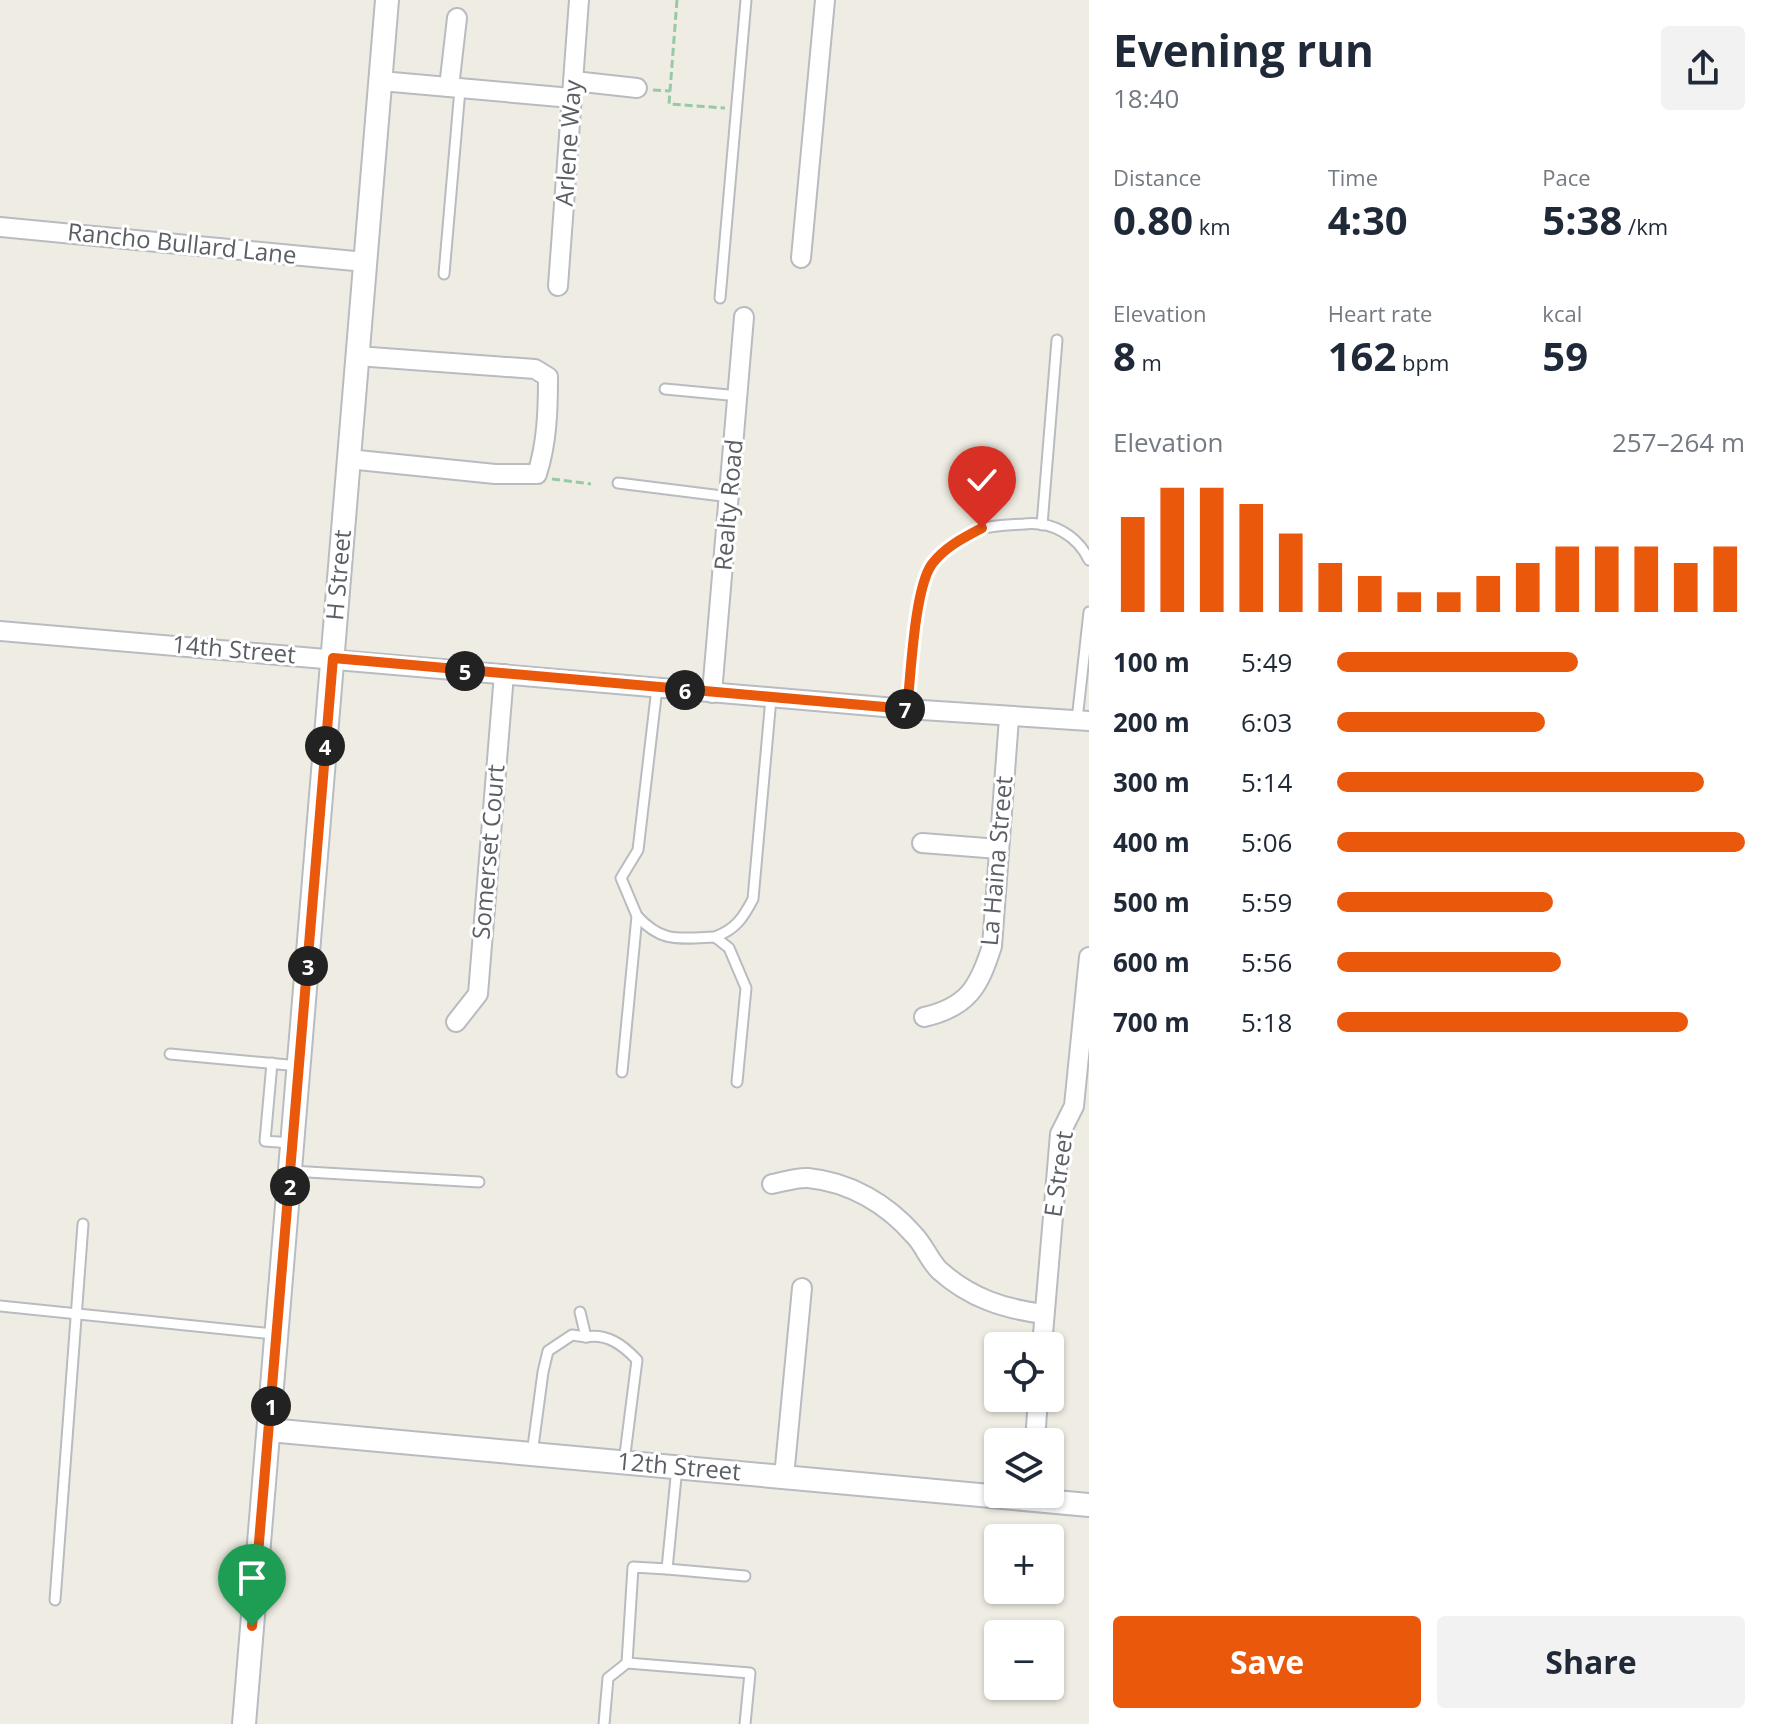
<!DOCTYPE html>
<html lang="en">
<head>
<meta charset="utf-8">
<style>
	:root { --surface:#fff; --page:#f2f2f3; --text:#1f2937; --muted:#747a83; --accent:#ea580c }
	body { margin:0; font-family:"Open Sans",sans-serif; background:var(--page); color:var(--text); height:100vh; display:flex; flex-direction:column; font-size:30px; white-space:nowrap }
	* { box-sizing:border-box; margin:0 }
	p { font-size:26px; color:var(--muted) }
	.icon { flex:none; width:44px; height:44px; fill:none; stroke:currentColor; stroke-width:2; stroke-linecap:round; stroke-linejoin:round }
	.map { position:relative; flex:1; overflow:hidden }
	.panel { display:flex; flex-direction:column; background:var(--surface); width:680px }
	.panel>* { flex:none }
	.tools { position:absolute; left:984px; top:1332px; display:grid; gap:16px }
	.tools a { display:grid; place-items:center; width:80px; height:80px; border-radius:8px; background:var(--surface); box-shadow:0 2px 6px #0004; font-size:40px }
	.pin { position:absolute; display:grid; place-items:center; width:68px; height:68px; color:#fff; margin:-82px -34px; border-radius:50% 50% 50% 0; rotate:-45deg; box-shadow:0 0 8px #0007 }
	.pin .icon { rotate:45deg }
	.km { position:absolute; width:40px; height:40px; margin:-20px; border-radius:50%; background:#222; color:#fff; font-size:22px; line-height:40px; text-align:center }
	.round { display:grid; place-items:center; flex:none; width:84px; height:84px; border-radius:8px; background:var(--page) }
	.summary { display:flex; align-items:center; justify-content:space-between; height:136px; padding:0 24px }
	h1 { font-size:44px; font-weight:700; line-height:60px }
	.metrics { display:grid; grid-template-columns:repeat(3,1fr); gap:12px; height:136px; padding:8px 24px }
	.metrics div { display:grid; align-content:center }
	.metrics b { font-size:40px; font-weight:700 }
	.metrics small { font-size:22px; font-weight:400 }
	.metrics p { font-size:22px }
	.chart { height:224px; padding:16px 24px }
	.chart p { display:flex; justify-content:space-between }
	.chart svg { width:100%; height:144px; margin-top:8px; stroke:var(--accent); stroke-width:6 }
	.primary-button { display:flex; gap:16px; margin-top:auto; padding:16px 24px }
	.primary-button a { flex:1; height:92px; border-radius:8px; background:var(--accent); color:#fff; font-size:32px; font-weight:700; line-height:92px; text-align:center }
	.primary-button a+a { background:var(--page); color:var(--text) }
	ul { padding:0 24px; list-style:none; font-size:26px }
	li { display:grid; grid-template-columns:128px 96px 1fr; align-items:center; height:60px }
	li i { height:20px; border-radius:10px; background:var(--accent) }
	main { display:flex; flex:1; min-height:0 }
	.map>svg:first-child { display:block }
	.lines { fill:none; stroke-linecap:round; stroke-linejoin:round }
	.service-casing { stroke:#b8bbc0; stroke-width:13 }
	.minor-casing { stroke:#b8bbc0; stroke-width:22 }
	.tertiary-casing { stroke:#b8bbc0; stroke-width:26 }
	.path { stroke:#95caa5; stroke-width:3; stroke-dasharray:8 4; stroke-linecap:butt }
	.service { stroke:#fff; stroke-width:9 }
	.minor { stroke:#fff; stroke-width:18 }
	.tertiary { stroke:#fff; stroke-width:22 }
	.route-casing { stroke:#fff; stroke-width:16 }
	.route { stroke:#ea580c; stroke-width:10 }
	.labels { text-anchor:middle; stroke-width:6; stroke-linejoin:round; paint-order:stroke }
	.street-label { font-size:24px; fill:#5b5f65; stroke:#fff }
</style>
</head>
<body>
<main>
<div class="map">
<svg width="1089" height="1724" viewBox="0 0 1089 1724">
	<rect width="100%" height="100%" fill="#efede3"/>
	<g class="lines">
		<!-- service casing -->
		<g class="service-casing">
			<g id="service">
				<path d="M444,274L460,89"/>
				<path d="M720,298L746,0"/>
				<path d="M665,389L739,396"/>
				<path d="M618,483L730,497"/>
				<path d="M1042,525L1057,340"/>
				<path d="M907,709C911,676 914,590 932,565C943,549 963,535 981,529C994,525 1010,525 1024,524C1052,521 1077,535 1089,560"/>
				<path d="M1077,720L1089,612"/>
				<path d="M637,916C663,944 679,938 715,937L729,948L746,988L737,1082"/>
				<path d="M715,937C736,929 743,918 753,899L771,698"/>
				<path d="M170,1054L299,1066"/>
				<path d="M272,1063L265,1141L291,1143"/>
				<path d="M622,1072L637,916L621,878L638,850L657,688"/>
				<path d="M291,1171L479,1182"/>
				<path d="M0,1306L274,1334"/>
				<path d="M580,1312L586,1337C607,1333 623,1345 637,1360L624,1462"/>
				<path d="M532,1454L543,1372L548,1351L572,1335L586,1337"/>
				<path d="M677,1467L667,1569L745,1576"/>
				<path d="M667,1569L633,1567L627,1663L750,1673L745,1724"/>
				<path d="M55,1600L83,1224"/>
				<path d="M604,1724L608,1678L627,1663"/>
			</g>
		</g>
		<!-- minor casing -->
		<g class="minor-casing">
			<g id="minor">
				<path d="M381,81L571,98"/>
				<path d="M574,81L637,88"/>
				<path d="M449,87L457,18"/>
				<path d="M0,227L365,262"/>
				<path d="M801,258L825,0"/>
				<path d="M558,286L579,0"/>
				<path d="M348,459L495,474H537C547,443 548,410 548,377L535,369L357,356"/>
				<path d="M0,631L907,709L1089,721"/>
				<path d="M712,693L744,317"/>
				<path d="M922,843L999,849"/>
				<path d="M924,1017C968,1007 979,987 992,946L1009,718"/>
				<path d="M456,1022L478,994L504,674"/>
				<path d="M772,1184C783,1182 797,1177 808,1178C850,1182 887,1204 914,1235C924,1245 929,1260 939,1270C970,1298 1004,1309 1044,1314"/>
				<path d="M1042,1346L1060,1134L1074,1106L1089,957"/>
				<path d="M1035,1442L1038,1398"/>
				<path d="M784,1477L802,1288"/>
			</g>
		</g>
		<!-- tertiary casing -->
		<g class="tertiary-casing">
			<g id="tertiary">
				<path d="M269,1430L1089,1505"/>
				<path d="M244,1724L387,0"/>
			</g>
		</g>
		<!-- path -->
		<g class="path">
			<path d="M677,0L669,104L725,108"/>
			<path d="M653,90L670,91"/>
			<path d="M552,479L591,484"/>
		</g>
		<!-- service -->
		<use href="#service" class="service"/>
		<!-- minor -->
		<use href="#minor" class="minor"/>
		<!-- tertiary -->
		<use href="#tertiary" class="tertiary"/>
	</g>
	<g class="lines">
		<!-- route casing -->
		<g class="route-casing">
			<path id="route" d="M252,1626L333,658L907,709C911,676 914,589 932,564C945,547 963,538 982,528"/>
		</g>
		<!-- route -->
		<use href="#route" class="route"/>
	</g>
	<g class="labels">
		<!-- street labels -->
		<g class="street-label">
			<text transform="translate(569 143) rotate(-86)" y="8">Arlene Way</text>
			<text transform="translate(182 244) rotate(6)" y="8">Rancho Bullard Lane</text>
			<text transform="translate(729 505) rotate(-85)" y="8">Realty Road</text>
			<text transform="translate(339 575) rotate(-85)" y="8">H Street</text>
			<text transform="translate(234 650) rotate(5)" y="8">14th Street</text>
			<text transform="translate(489 852) rotate(-85)" y="8">Somerset Court</text>
			<text transform="translate(997 861) rotate(-85)" y="8">La Haina Street</text>
			<text transform="translate(1059 1174) rotate(-82)" y="8">E Street</text>
			<text transform="translate(679 1467) rotate(5)" y="8">12th Street</text>
		</g>
	</g>
</svg>
<div class="tools">
<a><svg class="icon" aria-label="locate" viewBox="0 0 24 24"><circle cx="12" cy="12" r="6"/><path d="M12 2v4M12 18v4M2 12h4M18 12h4"/></svg></a>
<a><svg class="icon" aria-label="layers" viewBox="0 0 24 24"><path d="M12 4l9 5-9 5-9-5zM3 14l9 5 9-5"/></svg></a>
<a>+</a>
<a>−</a>
</div>
<div class="pin" style="left:252px;top:1626px;background:#1e9e55"><svg class="icon" aria-label="arrive" viewBox="0 0 24 24"><path d="M6 21V4h12l-3 4 3 4H6"/></svg></div>
<div class="pin" style="left:982px;top:528px;background:#d93025"><svg class="icon" aria-label="check" viewBox="0 0 24 24"><path d="M5 12l5 5 9-10"/></svg></div>
<b class="km" style="left:271px;top:1406px">1</b>
<b class="km" style="left:290px;top:1186px">2</b>
<b class="km" style="left:308px;top:966px">3</b>
<b class="km" style="left:325px;top:746px">4</b>
<b class="km" style="left:465px;top:671px">5</b>
<b class="km" style="left:685px;top:690px">6</b>
<b class="km" style="left:905px;top:709px">7</b>
</div>
<section class="panel">
<div class="summary"><div><h1>Evening run</h1><p>18:40</p></div><a class="round"><svg class="icon" aria-label="share" viewBox="0 0 24 24"><path d="M12 15V3M7 8l5-5 5 5M5 13v7h14v-7"/></svg></a></div>
<div class="metrics">
<div><p>Distance</p><b>0.80<small> km</small></b></div>
<div><p>Time</p><b>4:30</b></div>
<div><p>Pace</p><b>5:38<small> /km</small></b></div>
</div>
<div class="metrics">
<div><p>Elevation</p><b>8<small> m</small></b></div>
<div><p>Heart rate</p><b>162<small> bpm</small></b></div>
<div><p>kcal</p><b>59</b></div>
</div>
<div class="chart"><p><span>Elevation</span>257–264 m</p>
<svg viewBox="0 0 160 44" preserveAspectRatio="none"><path d="M5 44V15M15 44V6M25 44V6M35 44V11M45 44V20M55 44V29M65 44V33M75 44V38M85 44V38M95 44V33M105 44V29M115 44V24M125 44V24M135 44V24M145 44V29M155 44V24"/></svg>
</div>
<ul>
<li><b>100 m</b>5:49<i style="width:59%"></i></li>
<li><b>200 m</b>6:03<i style="width:51%"></i></li>
<li><b>300 m</b>5:14<i style="width:90%"></i></li>
<li><b>400 m</b>5:06<i style="width:100%"></i></li>
<li><b>500 m</b>5:59<i style="width:53%"></i></li>
<li><b>600 m</b>5:56<i style="width:55%"></i></li>
<li><b>700 m</b>5:18<i style="width:86%"></i></li>
</ul>
<div class="primary-button"><a>Save</a><a>Share</a></div>
</section>
</main>
</body>
</html>
